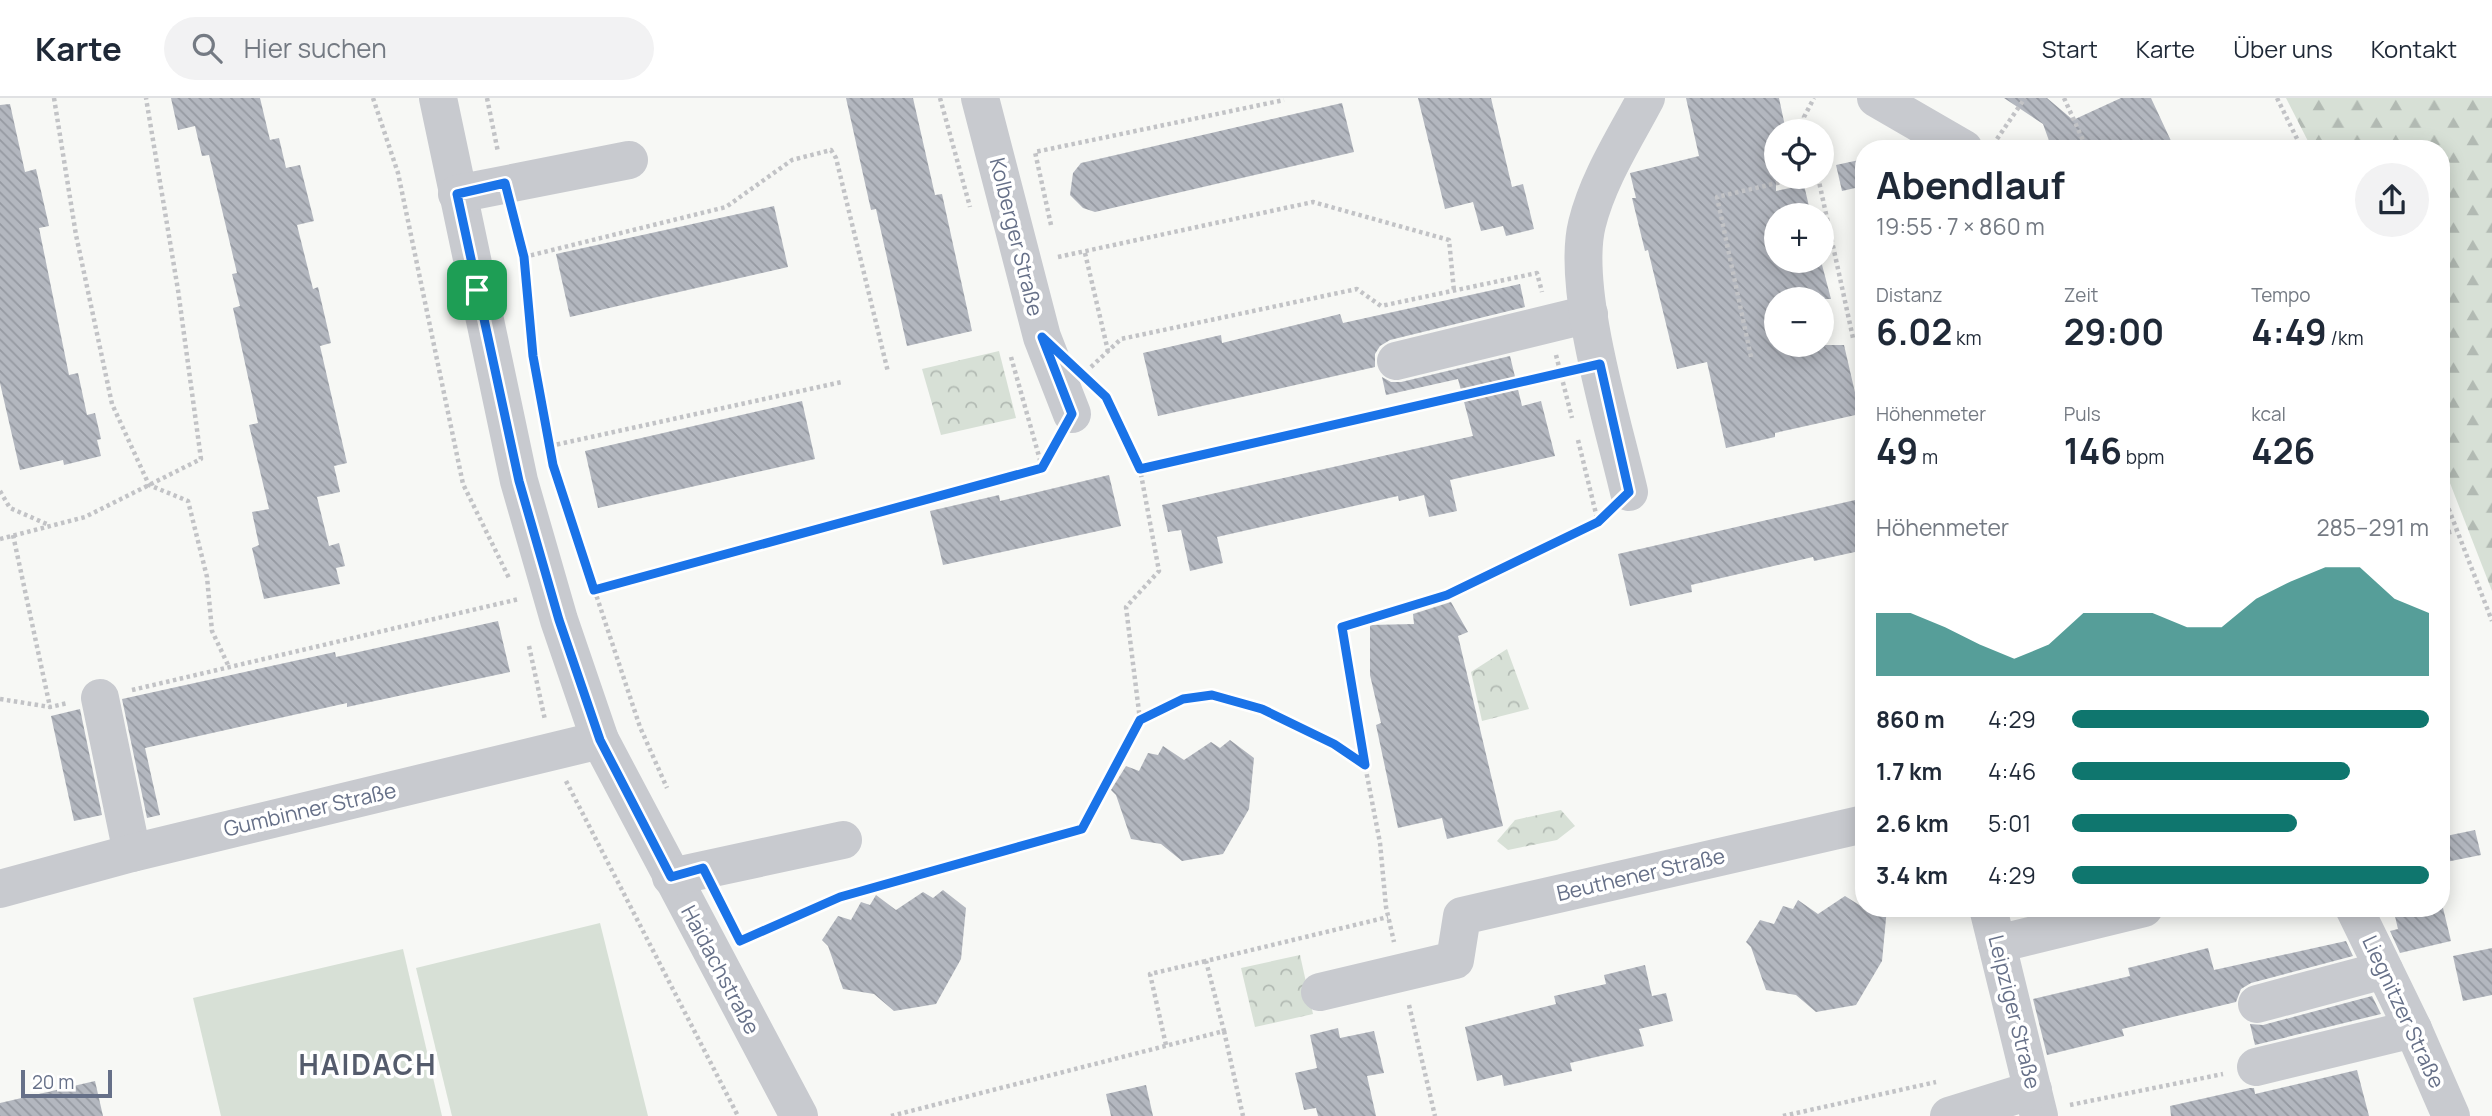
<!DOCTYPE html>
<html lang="de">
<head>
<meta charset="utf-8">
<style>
	:root { --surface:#fff; --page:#f2f2f3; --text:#1f2937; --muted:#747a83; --line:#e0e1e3; --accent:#0f766e }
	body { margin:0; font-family:Manrope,sans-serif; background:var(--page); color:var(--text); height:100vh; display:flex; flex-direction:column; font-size:26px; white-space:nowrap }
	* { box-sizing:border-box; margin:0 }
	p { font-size:23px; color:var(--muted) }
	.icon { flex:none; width:38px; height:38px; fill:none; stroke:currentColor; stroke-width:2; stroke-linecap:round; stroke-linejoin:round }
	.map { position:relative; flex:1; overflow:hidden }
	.details { position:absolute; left:1855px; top:42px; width:595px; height:777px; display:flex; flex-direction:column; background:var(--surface); border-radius:28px; box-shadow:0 4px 18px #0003 }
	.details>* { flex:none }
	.controls { position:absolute; left:1764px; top:21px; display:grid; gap:14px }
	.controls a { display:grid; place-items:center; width:70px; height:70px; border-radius:50%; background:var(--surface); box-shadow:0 4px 18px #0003; font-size:35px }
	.scale { position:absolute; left:21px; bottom:18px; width:91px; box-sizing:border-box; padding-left:7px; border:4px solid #667088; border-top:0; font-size:19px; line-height:24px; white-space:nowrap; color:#667088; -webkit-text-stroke:5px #fff; paint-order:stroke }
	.pin { position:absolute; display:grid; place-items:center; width:60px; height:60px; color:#fff; margin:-30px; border-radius:14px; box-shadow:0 4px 10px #0006 }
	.round { display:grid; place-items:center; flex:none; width:74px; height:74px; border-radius:37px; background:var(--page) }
	.head { display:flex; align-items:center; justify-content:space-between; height:119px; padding:0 21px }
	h1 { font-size:38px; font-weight:700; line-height:52px }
	.metrics { display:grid; grid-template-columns:repeat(3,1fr); gap:10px; height:119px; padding:7px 21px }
	.metrics div { display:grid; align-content:center }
	.metrics b { font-size:35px; font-weight:700 }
	.metrics small { font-size:19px; font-weight:400 }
	.metrics p { font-size:19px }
	.chart { height:196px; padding:14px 21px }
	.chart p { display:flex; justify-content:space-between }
	.chart svg { width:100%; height:126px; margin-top:7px; fill:var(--accent); opacity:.7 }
	ul { padding:0 21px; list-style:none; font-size:23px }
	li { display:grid; grid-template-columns:112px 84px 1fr; align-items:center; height:52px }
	li i { height:18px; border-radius:9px; background:var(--accent) }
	header { display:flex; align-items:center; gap:42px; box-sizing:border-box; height:98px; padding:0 35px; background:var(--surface); border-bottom:2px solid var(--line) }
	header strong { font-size:33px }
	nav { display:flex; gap:38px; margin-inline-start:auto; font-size:24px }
	.search { width:490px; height:63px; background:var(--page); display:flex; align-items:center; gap:18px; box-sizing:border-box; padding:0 24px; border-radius:38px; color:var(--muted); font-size:26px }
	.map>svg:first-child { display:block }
	.forest { fill:url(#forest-firs) }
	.park { fill:url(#park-crowns) }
	.garden { fill:#d7e0d6 }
	.building { fill:url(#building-back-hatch) }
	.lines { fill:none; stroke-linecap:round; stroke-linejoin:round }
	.path { stroke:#c2c3c6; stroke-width:4.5; stroke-dasharray:3.5 3.5; stroke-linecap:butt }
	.minor { stroke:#c8cacf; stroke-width:38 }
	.route-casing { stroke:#fff; stroke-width:14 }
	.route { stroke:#1a73e8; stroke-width:9 }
	.labels { text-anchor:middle; stroke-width:7; stroke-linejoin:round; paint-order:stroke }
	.street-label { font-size:21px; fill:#667088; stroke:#fff }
	.district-label { font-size:28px; font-weight:bold; letter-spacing:2px; fill:#545b6c; stroke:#fff }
</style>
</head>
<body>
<header>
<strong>Karte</strong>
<div class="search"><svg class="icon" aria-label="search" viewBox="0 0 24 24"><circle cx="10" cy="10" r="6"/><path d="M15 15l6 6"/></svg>Hier suchen</div>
<nav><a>Start</a><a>Karte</a><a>Über uns</a><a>Kontakt</a></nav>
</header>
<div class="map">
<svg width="2492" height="1018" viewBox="0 0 2492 1018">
	<defs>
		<pattern id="forest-firs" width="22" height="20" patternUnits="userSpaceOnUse" patternTransform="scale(1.75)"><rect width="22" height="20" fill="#d7e0d6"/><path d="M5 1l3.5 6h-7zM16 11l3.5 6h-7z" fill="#b2bab3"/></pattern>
		<pattern id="park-crowns" width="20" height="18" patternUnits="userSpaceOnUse" patternTransform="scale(1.75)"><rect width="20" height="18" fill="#d7e0d6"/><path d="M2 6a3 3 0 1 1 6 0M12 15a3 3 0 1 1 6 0" fill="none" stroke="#b2bab3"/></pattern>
		<pattern id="building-back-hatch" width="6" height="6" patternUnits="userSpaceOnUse" patternTransform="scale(1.75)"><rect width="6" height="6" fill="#b3b7bf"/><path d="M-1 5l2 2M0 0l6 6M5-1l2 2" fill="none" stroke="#9599a1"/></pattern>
	</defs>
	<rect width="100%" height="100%" fill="#f7f8f5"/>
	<!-- forest -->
	<path class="forest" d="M2286,0H2492V493L2441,362V51H2312Z"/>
	<!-- park -->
	<g class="park">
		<path d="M999,253L1016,320L941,337L922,271Z"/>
		<path d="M1507,551L1529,611L1482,623L1471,574Z"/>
		<path d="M1561,712L1575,728L1557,742L1508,752L1497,743L1515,722Z"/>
		<path d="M1300,857L1313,916L1255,929L1241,870Z"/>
	</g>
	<!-- garden -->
	<g class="garden">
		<path d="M600,825L648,1018H452L416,870Z"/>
		<path d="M403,851L442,1018H221L193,900Z"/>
	</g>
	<!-- building -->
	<g class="building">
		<path d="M171,0H260L270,42L279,40L286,70L300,67L314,123L297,127L313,191L318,189L331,245L320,248L347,365L334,368L340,394L317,399L329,448L339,445L345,468L336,470L340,486L264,501L252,450L259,447L252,414L269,411L249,327L258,325L233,210L240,208L232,176L237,175L209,57L202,58L195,28L178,32Z"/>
		<path d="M846,0H913L935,97L942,96L972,233L907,248L876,111L871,112Z"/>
		<path d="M1418,0H1491L1512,89L1523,86L1534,131L1506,138L1503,128L1481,133L1473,104L1445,111Z"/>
		<path d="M1686,0H1779L1786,33H1776V93L1804,87L1811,117H1776V163H1821L1831,201H1776V247H1844L1860,316L1775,335V339L1726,350L1707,264L1677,271L1648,152L1645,153L1632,100H1636L1630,75L1699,58Z"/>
		<path d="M2004,0H2047L2073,22L2121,0H2151L2172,45L2159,51H2052L2043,26Z"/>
		<path d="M1342,5L1354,54L1095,114L1083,110L1070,97L1073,75L1081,65Z"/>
		<path d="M10,6L25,74L36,71L49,128L39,130L69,277L78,275L87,317L95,315L101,341L97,342L101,358L64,367L63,362L20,372L0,285V7Z"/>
		<path d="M1864,61V88L1842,93L1836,67Z"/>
		<path d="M774,108L788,169L570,219L556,156Z"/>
		<path d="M1520,186L1525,209L1390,242L1380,248L1375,256V269L1158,318L1143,255L1221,237L1222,245L1340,216L1343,225Z"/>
		<path d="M1510,258L1522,308L1541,303L1555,358L1450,382L1457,413L1429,419L1424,397L1399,403L1398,398L1217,439L1223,465L1190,473L1181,432L1168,434L1162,407L1473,338L1458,281L1386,297L1382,279L1391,284H1401Z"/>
		<path d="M802,303L815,361L598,410L585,353Z"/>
		<path d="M1109,377L1121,428L943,467L930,413L999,397L1000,403Z"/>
		<path d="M1864,400V452L1814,463L1813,459L1691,487L1692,494L1630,508L1618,456Z"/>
		<path d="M1451,504L1468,534L1458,538L1503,728L1447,741L1442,720L1398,730L1376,627L1381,625L1370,577V527L1414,526L1413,516Z"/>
		<path d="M498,523L510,574L347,609V605L145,650L160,717L147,720L122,601L335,554L336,559Z"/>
		<path d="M80,611L102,717L74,723L51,618Z"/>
		<path d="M1230,642L1254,660L1249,711L1223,756L1182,763L1161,746L1131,741L1116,697L1111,692L1126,668L1139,673L1148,655L1158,657L1163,648L1184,662L1211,644L1220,650Z"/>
		<path d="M2475,732L2481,757L2441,765V739Z"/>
		<path d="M943,792L966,810L961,861L936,906L894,913L874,896L843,891L828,848L822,842L838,818L851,822L861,804L870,807L876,797L896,812L923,794L933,800Z"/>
		<path d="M1845,798L1864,810H1887L1882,863L1856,907L1816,914L1796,897L1766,892L1751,849L1746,844L1760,822L1774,826L1783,808L1793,811L1798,802L1818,816Z"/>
		<path d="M2393,810H2443L2451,843L2400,855L2390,833L2398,831Z"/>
		<path d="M2346,843L2353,858L2251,885L2241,891L2236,904L2122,931L2124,938L2047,957L2033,901L2130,878L2128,870L2208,850L2214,872Z"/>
		<path d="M2492,850V897L2463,903L2453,858Z"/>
		<path d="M1645,867L1652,898L1666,895L1673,923L1639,931L1644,948L1570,965L1572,973L1504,988L1502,977L1477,983L1465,929L1556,906L1554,898L1606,886L1604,877Z"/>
		<path d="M2372,898L2381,916L2255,947L2250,926L2263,927Z"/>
		<path d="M1338,930L1340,940L1374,933L1384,975L1367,978L1376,1018H1318L1316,1010L1304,1012L1295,975L1317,970L1310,937Z"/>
		<path d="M2357,972L2369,1018H2171L2170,1008L2250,990H2254L2255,996Z"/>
		<path d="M95,983L103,1018H0V1005Z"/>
		<path d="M1146,987L1153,1018H1111L1106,996Z"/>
	</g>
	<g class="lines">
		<!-- path -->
		<g class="path">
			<path d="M54,0L76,137L112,306L149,387L188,403L207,479L212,533L229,569"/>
			<path d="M373,0L398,75L463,386L509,480"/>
			<path d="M487,0L498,54"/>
			<path d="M940,0L970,109"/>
			<path d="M2064,0L2087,51"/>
			<path d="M2277,0L2302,51"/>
			<path d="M1807,33L1804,19L1814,0"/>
			<path d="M1997,41L2025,0"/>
			<path d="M1818,79L1853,240L1864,237"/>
			<path d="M513,117L524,159L533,258L553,367L640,629L667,690"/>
			<path d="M1051,127L1035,54L1284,2"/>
			<path d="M1085,155L1108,253"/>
			<path d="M524,159L726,109L792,62L831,52L836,60L888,274"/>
			<path d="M1058,159L1313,104L1449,142L1454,193"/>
			<path d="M1556,257L1572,320"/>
			<path d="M1011,259L1042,369"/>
			<path d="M1751,259L1717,99L1803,79"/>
			<path d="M1091,269L1121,241L1357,191L1381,208L1537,175L1542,194"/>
			<path d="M1101,294L1140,371L1159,473L1126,509L1140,622C1162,611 1185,596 1212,597C1257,599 1328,642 1365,667L1380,745L1386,809L1394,844"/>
			<path d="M1578,342L1598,424"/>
			<path d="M550,348L842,284"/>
			<path d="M1140,371L1562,275"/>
			<path d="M2441,391L2492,523"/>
			<path d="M0,393L10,410L49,427"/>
			<path d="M2441,436L2455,433"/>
			<path d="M13,437L50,609"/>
			<path d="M0,441L85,419L201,361L178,192L146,0"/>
			<path d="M594,492L1042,370L1056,345"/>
			<path d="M529,548L545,622"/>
			<path d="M132,592L519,501"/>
			<path d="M0,601L50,609L68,605"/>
			<path d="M1365,666L1342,529L1447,497L1598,424L1607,415"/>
			<path d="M566,683L738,1018"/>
			<path d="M744,841L840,799L1082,731L1140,622"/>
			<path d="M1409,907L1435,1018"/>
			<path d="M1224,933L1243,1018"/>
			<path d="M1166,947L1150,876L1206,863"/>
			<path d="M2070,1007L2223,976"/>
			<path d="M891,1018L1224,933L1206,863L1388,819"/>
			<path d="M1783,1018L1936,984"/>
		</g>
		<!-- minor -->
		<g class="minor">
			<path d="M438,0L519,383L559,522L600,642L799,1018"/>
			<path d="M980,0L1042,239L1072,316"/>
			<path d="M1876,0L1964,51"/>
			<path d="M457,96L629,62"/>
			<path d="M1396,263L1589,216"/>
			<path d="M1629,394C1613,325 1571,190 1587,126C1598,81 1625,40 1646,0"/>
			<path d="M100,600L132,755"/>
			<path d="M671,779L843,742"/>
			<path d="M0,791L132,755L600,642"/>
			<path d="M1988,810L2039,1018"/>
			<path d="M2354,810L2413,931L2451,1018"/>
			<path d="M1997,846L2144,810"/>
			<path d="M1320,894L1455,862L1462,818L1864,726"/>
			<path d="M2257,906L2384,872"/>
			<path d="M2256,969L2413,931"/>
			<path d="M1949,1018L2033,992"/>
		</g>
	</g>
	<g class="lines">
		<!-- route casing -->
		<g class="route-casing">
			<path id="route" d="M505,85L524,159L533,258L553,367L594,492L1042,370L1072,316L1042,239L1106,299L1140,371L1600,266L1629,394L1598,424L1447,497L1342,529L1365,667L1334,646L1262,611L1212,597L1183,601L1140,622L1082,731L840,799L740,843L703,770L671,779L600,642L559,522L519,383L457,96Z"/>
		</g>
		<!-- route -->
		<use href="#route" class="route"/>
	</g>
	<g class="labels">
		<!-- street labels -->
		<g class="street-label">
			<text transform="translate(1016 139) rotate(76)" y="7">Kolberger Straße</text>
			<text transform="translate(310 712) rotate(-13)" y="7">Gumbinner Straße</text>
			<text transform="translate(1641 777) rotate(-13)" y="7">Beuthener Straße</text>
			<text transform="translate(720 872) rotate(62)" y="7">Haidachstraße</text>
			<text transform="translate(2014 914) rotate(76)" y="7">Leipziger Straße</text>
			<text transform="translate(2403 914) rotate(65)" y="7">Liegnitzer Straße</text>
		</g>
		<!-- district labels -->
		<g class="district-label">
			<text x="368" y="977">HAIDACH</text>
		</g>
	</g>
</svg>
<div class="controls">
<a><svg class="icon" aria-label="locate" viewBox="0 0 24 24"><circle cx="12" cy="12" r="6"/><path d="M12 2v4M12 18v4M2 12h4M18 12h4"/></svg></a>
<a>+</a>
<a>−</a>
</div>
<div class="scale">20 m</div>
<div class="pin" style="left:477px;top:192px;background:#1e9e55"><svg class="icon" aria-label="arrive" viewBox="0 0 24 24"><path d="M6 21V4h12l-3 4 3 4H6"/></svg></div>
<section class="details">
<div class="head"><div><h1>Abendlauf</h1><p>19:55 · 7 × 860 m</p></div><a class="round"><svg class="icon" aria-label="share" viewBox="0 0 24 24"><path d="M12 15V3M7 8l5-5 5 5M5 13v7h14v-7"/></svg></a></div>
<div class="metrics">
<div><p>Distanz</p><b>6.02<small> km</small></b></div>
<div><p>Zeit</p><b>29:00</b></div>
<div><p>Tempo</p><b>4:49<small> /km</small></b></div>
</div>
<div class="metrics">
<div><p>Höhenmeter</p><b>49<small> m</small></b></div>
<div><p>Puls</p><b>146<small> bpm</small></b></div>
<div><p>kcal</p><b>426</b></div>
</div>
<div class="chart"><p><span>Höhenmeter</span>285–291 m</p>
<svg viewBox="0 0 160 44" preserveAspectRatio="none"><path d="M0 44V22L10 22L20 27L30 33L40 38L50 33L60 22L70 22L80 22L90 27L100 27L110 17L120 11L130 6L140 6L150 17L160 22V44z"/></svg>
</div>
<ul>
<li><b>860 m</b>4:29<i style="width:100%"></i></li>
<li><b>1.7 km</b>4:46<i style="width:78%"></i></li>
<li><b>2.6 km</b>5:01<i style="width:63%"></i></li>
<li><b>3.4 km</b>4:29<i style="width:100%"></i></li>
</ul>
</section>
</div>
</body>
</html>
